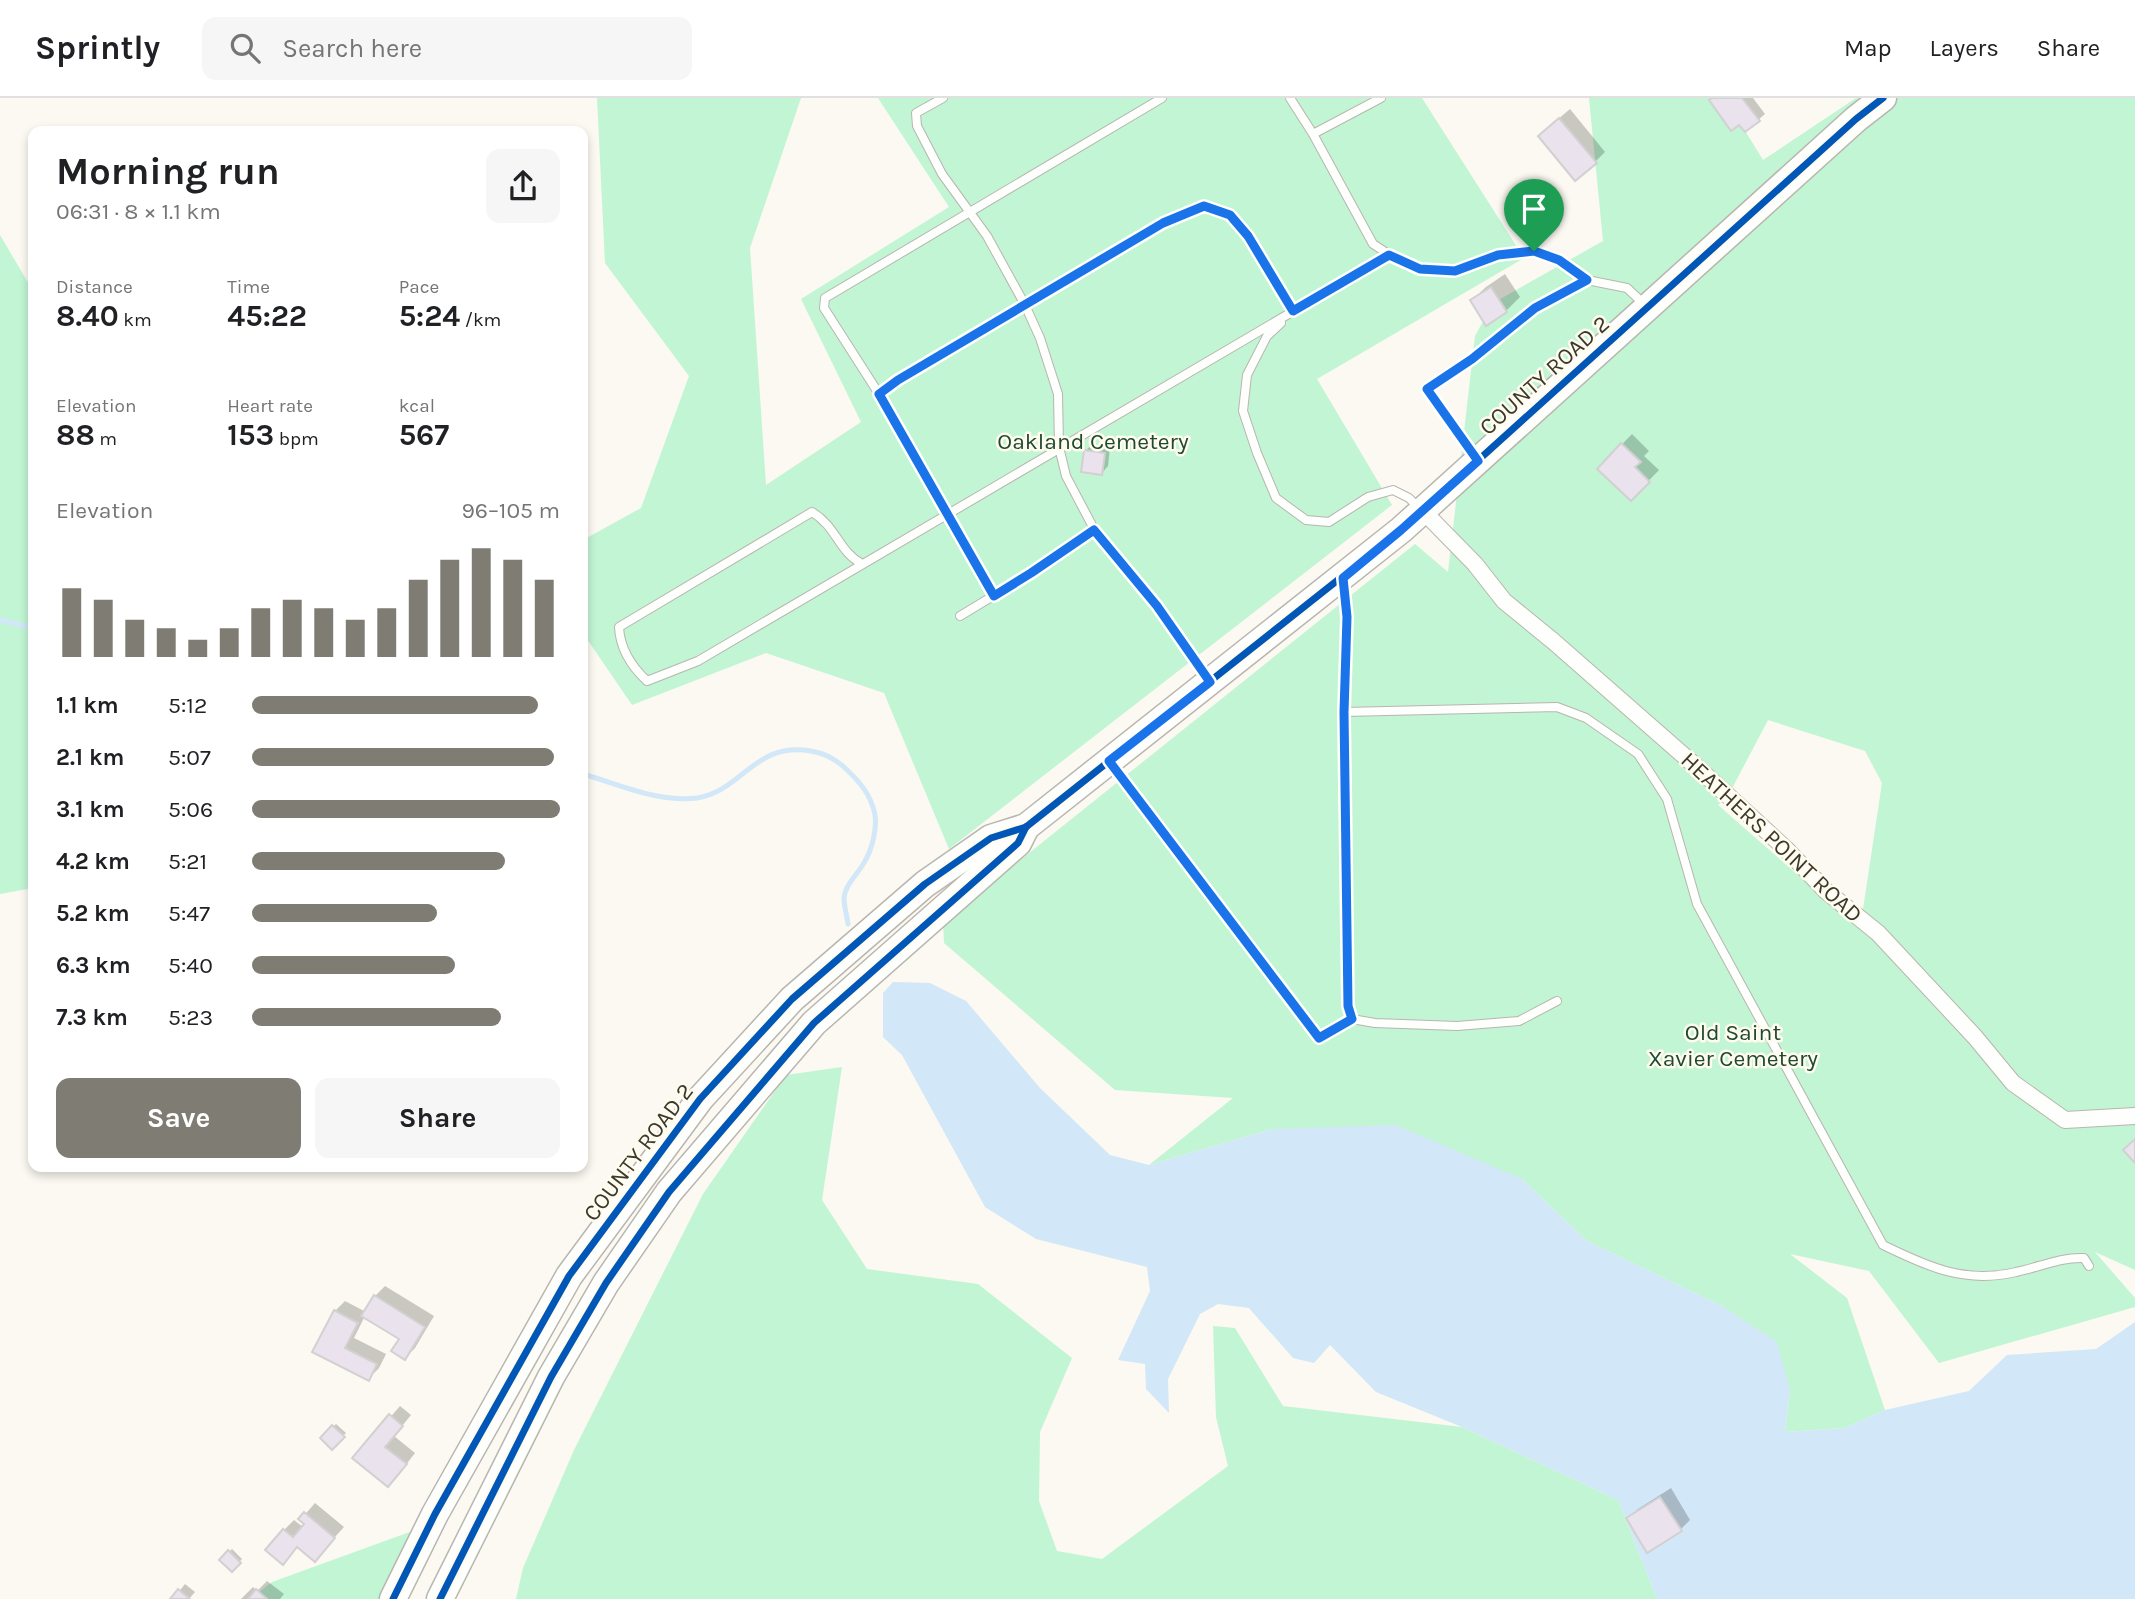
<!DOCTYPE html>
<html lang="en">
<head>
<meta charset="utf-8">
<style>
	:root { --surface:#fff; --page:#f6f6f6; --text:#202124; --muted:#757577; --line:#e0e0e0; --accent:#7e7c73 }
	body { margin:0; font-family:Karla,sans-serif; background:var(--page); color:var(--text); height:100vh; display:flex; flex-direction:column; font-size:26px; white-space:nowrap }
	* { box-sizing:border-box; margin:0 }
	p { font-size:23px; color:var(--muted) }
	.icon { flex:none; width:38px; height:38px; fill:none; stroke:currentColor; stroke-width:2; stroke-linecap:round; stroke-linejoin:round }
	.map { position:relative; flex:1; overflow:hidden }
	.drawer { position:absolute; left:28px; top:28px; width:560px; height:1046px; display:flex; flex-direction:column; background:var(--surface); border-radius:14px; box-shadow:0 4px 10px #0003 }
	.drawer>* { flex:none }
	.pin { position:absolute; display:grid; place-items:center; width:60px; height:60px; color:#fff; margin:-72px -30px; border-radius:50% 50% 50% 0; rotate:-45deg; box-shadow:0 0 7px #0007 }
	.pin .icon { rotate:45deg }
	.round { display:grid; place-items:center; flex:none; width:74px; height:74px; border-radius:14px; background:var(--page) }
	.headline { display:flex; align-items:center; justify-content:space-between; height:119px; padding:0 28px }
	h1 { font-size:38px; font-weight:700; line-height:52px }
	.stats { display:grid; grid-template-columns:repeat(3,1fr); gap:10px; height:119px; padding:7px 28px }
	.stats div { display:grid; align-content:center }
	.stats b { font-size:30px; font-weight:700 }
	.stats small { font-size:19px; font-weight:400 }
	.stats p { font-size:19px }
	.chart { height:196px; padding:14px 28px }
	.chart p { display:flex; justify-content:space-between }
	.chart svg { width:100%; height:126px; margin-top:7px; stroke:var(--accent); stroke-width:6 }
	.action { display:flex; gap:14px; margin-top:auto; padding:14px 28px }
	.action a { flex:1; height:80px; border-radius:14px; background:var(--accent); color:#fff; font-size:28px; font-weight:700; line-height:80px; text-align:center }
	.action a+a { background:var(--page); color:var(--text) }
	ul { padding:0 28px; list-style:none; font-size:23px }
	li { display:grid; grid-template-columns:112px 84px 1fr; align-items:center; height:52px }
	li i { height:18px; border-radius:9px; background:var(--accent) }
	header { display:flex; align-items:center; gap:42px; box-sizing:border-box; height:98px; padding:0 35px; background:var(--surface); border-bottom:2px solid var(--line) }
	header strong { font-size:33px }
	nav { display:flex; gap:38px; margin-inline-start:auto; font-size:24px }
	.search { width:490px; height:63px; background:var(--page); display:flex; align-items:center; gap:18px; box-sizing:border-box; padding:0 24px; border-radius:14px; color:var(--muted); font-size:26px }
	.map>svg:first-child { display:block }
	.green { fill:#c1f5d4; fill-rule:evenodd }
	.water { fill:#d2e7f7 }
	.shadow { fill:#0003 }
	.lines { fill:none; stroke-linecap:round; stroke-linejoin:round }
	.stream { stroke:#d2e7f7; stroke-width:5 }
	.building { fill:#eae2ec; stroke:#d3d0d1; stroke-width:2 }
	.lane-casing { stroke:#b8b6ae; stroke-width:10 }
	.street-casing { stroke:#b8b6ae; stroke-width:18 }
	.primary-casing { stroke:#b8b6ae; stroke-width:29 }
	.lane { stroke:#fefefd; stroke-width:8 }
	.street { stroke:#fefefd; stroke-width:16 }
	.primary { stroke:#fefefd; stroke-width:26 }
	.cycleway-casing { stroke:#fffbed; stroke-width:11 }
	.cycleway { stroke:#0057b8; stroke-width:7 }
	.route-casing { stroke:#fff; stroke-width:14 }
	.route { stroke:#1a73e8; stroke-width:9 }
	.labels { text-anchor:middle; stroke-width:5; stroke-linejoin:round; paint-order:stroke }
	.street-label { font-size:23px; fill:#3a382f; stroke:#fffbed }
	.park-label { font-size:23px; fill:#1f4934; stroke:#fffbed }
</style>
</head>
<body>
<header>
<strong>Sprintly</strong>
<div class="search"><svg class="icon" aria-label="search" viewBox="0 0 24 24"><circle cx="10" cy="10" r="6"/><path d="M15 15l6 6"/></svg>Search here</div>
<nav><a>Map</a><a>Layers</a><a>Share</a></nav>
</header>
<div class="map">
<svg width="2135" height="1501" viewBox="0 0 2135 1501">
	<rect width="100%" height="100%" fill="#fbf9f1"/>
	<!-- green -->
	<g class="green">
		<path d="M597,0H801L750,150L766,387L861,324L801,201L949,109L878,0H1422L1524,160L1317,281L1392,407L949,751L884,595L766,555L632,607L587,541L583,542V442L641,410L689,278L605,165Z"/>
		<path d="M1589,0H1725L1763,62L1856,0H2135V1172L2095,1154L2135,1200V1209L1939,1265L1869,1173L1790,1156L1847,1200L1885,1312L1845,1330L1785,1334L1790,1292L1722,1208L1587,1143L1522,1081L1272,1031L1149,1067L1233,1000L1115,992L944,845L943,824L1415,446L1448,474L1475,238L1493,205L1603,143ZM1768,622L1865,653L1882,685L1860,831L1718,707L1727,700Z"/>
		<path d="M0,137L33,193V790L0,796Z"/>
		<path d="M842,969L822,1102L867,1171L978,1186L1072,1260L1040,1334L1039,1403L1057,1453L1102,1461L1228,1368L1216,1319L1213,1228L1235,1230L1283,1308L1462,1329L1618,1402L1657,1501H516L523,1470L574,1352L703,1096L786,977Z"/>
		<path d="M418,1431L383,1501H250L272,1484Z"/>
	</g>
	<!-- water -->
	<path class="water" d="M893,884L930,885L966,903L1040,990L1110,1057L1149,1067L1272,1031L1396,1027L1522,1081L1587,1143L1722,1208L1777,1244L1790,1292L1785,1334L1845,1330L1885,1312L1969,1293L2007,1257L2096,1251L2135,1224V1501H1657L1618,1402L1462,1329L1376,1294L1330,1247L1314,1265L1293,1260L1249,1210L1218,1206L1200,1216L1168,1281L1169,1315L1146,1291L1145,1266L1118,1262L1150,1193L1147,1169L1036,1141L985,1109L902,957L883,939V895Z"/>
	<!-- shadow -->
	<g class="shadow">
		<path d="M1713,0H1753L1765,16L1758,22Z"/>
		<path d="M1570,11L1605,54L1595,64L1550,28Z"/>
		<path d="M1505,176L1520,199L1506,213L1487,225L1472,202L1486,189Z"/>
		<path d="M1632,336L1649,353L1644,358L1659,372L1631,401L1599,370Z"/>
		<path d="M1092,347L1110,349L1108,368L1102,375L1085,353Z"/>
		<path d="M385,1188L434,1218L415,1250L405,1260L401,1241L365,1218L354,1240L386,1256L379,1270L369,1280L315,1253L335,1213L345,1203L366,1214L375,1198Z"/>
		<path d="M400,1308L411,1317L394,1338L415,1355L398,1377L355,1360Z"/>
		<path d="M336,1326L346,1335L332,1349L322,1340Z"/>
		<path d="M1671,1390L1690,1422L1680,1432L1628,1421L1638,1411Z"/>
		<path d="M315,1405L344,1429L315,1461L284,1432L294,1422L303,1429L306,1425L301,1421Z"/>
		<path d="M232,1451L242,1461L232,1472L221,1462Z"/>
		<path d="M267,1483L284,1496L280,1501H241L253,1489L257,1493Z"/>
		<path d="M185,1486L195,1494L189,1501H173Z"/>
	</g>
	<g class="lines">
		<!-- stream -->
		<g class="stream">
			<path d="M0,522L33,530"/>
			<path d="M583,676C618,686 659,705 697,700C742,693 755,643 811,653C823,655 835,661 844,669C859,683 871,696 875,717C877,731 872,751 865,763C859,775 845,786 844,800C844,808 847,818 848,826"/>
		</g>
	</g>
	<!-- building -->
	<g class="building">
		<path d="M1712,0H1742L1760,23L1745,34L1739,27L1731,33L1709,2Z"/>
		<path d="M1559,20L1597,65L1575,83L1538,38Z"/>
		<path d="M1491,189L1507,214L1486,228L1470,202Z"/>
		<path d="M1621,345L1641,364L1635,369L1650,384L1631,403L1597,371Z"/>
		<path d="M1084,352L1105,355L1102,377L1081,374Z"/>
		<path d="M2135,1041V1065L2123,1052Z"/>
		<path d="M374,1197L425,1229L405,1262L391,1253L399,1241L361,1218Z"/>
		<path d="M334,1212L358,1225L345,1250L377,1266L369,1283L312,1254Z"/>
		<path d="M389,1316L403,1328L385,1349L407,1366L388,1389L352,1360Z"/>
		<path d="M332,1327L345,1339L332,1352L320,1340Z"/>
		<path d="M1660,1399L1682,1433L1647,1455L1626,1420Z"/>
		<path d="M304,1414L335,1440L315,1464L297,1449L283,1467L265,1452L283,1431L293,1439L304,1426L298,1421Z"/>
		<path d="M228,1452L241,1465L232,1474L219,1462Z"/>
		<path d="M178,1491L190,1501H170Z"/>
		<path d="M256,1491L267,1501H248Z"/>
	</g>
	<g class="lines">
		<!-- lane casing -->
		<g class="lane-casing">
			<g id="lane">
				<path d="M943,0L916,15L917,28L942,76L987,138L1025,207L1040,240L1058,296L1059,349L1066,378L1094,431L1156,508L1209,581"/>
				<path d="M1290,0L1313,36L1373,146L1393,159L1420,171L1455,173L1498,157L1534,153L1559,162L1587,182"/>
				<path d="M1313,36L1381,0"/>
				<path d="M1281,225L1267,238L1247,277L1243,313L1257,355L1276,400L1306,422L1329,424L1368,399L1393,392L1409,400L1420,411"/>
				<path d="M879,296L898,282L1163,125L1204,108L1230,117L1248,138L1293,213L1290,215"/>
				<path d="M1476,359L1427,291L1472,261L1535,210L1587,182L1627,190L1645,207"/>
				<path d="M862,466C838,453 837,429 812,414L619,529C620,550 632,569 647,583L698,563L1389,157"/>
				<path d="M1343,483L1347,518L1344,614L1348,908L1352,921"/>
				<path d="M994,497L879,296L824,210L825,200L1162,0"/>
				<path d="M960,518L1031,475L1094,431"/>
				<path d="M1344,614L1557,609L1586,620L1638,656L1667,701L1697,806L1883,1147C1928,1169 1965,1186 2016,1174C2040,1169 2060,1159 2084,1160L2089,1168"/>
				<path d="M1111,665L1319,940L1352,921L1375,925L1457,928L1519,923L1557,903"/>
			</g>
		</g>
		<!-- street casing -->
		<g class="street-casing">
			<path id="street" d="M1423,413L1475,466L1504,503L1553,543L1699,671L1786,751L1826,793L1878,835L1975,939L2013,985L2065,1022L2135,1018"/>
		</g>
		<!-- primary casing -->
		<g class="primary-casing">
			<g id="primary">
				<path d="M393,1501L435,1416L569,1178L700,1001L792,901L925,786L991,740L1026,729L1401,432L1856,21L1883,0"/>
				<path d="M440,1501L551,1279L606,1185L669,1094L814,925L1018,745L1026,729"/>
			</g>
		</g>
		<!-- lane -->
		<use href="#lane" class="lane"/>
		<!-- street -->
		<use href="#street" class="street"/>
		<!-- primary -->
		<use href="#primary" class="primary"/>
		<!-- cycleway casing -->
		<g class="cycleway-casing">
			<g id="cycleway">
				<path d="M393,1501L435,1416L569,1178L700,1001L792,901L925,786L991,740L1026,729L1401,432L1856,21L1883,0"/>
				<path d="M440,1501L551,1279L606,1185L669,1094L814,925L1018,745L1026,729"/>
			</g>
		</g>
		<!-- cycleway -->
		<use href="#cycleway" class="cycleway"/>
	</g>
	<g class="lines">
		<!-- route casing -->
		<g class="route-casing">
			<path id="route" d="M1204,108L1230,117L1248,138L1293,213L1389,157L1420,171L1455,173L1498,157L1534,153L1559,162L1587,182L1535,210L1472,261L1427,291L1478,363L1401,432L1343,480L1347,519L1344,614L1348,908L1352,921L1319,940L1109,663L1210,584L1157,508L1094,432L1031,475L994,498L879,296L898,282L1163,125Z"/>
		</g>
		<!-- route -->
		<use href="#route" class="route"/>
	</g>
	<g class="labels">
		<!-- street labels -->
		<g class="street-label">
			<text transform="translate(1544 277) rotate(-42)" y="8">COUNTY ROAD 2</text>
			<text transform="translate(1772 739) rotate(43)" y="8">HEATHERS POINT ROAD</text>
			<text transform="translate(638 1054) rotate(-53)" y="8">COUNTY ROAD 2</text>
		</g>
		<!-- park labels -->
		<g class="park-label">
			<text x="1093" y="351">Oakland Cemetery</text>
			<text x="1733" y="942">Old Saint<tspan x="1733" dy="26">Xavier Cemetery</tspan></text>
		</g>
	</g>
</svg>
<div class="pin" style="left:1534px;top:153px;background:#1e9e55"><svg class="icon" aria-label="arrive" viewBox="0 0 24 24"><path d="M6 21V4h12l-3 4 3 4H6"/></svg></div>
<section class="drawer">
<div class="headline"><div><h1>Morning run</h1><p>06:31 · 8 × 1.1 km</p></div><a class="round"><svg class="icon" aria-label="share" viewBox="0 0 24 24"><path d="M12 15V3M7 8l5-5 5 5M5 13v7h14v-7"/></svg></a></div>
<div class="stats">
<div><p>Distance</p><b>8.40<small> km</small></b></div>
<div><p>Time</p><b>45:22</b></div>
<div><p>Pace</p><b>5:24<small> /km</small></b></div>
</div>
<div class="stats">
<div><p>Elevation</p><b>88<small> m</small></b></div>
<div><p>Heart rate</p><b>153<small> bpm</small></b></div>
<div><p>kcal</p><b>567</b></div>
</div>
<div class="chart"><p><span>Elevation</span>96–105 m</p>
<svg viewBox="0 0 160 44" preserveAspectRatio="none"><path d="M5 44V20M15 44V24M25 44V31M35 44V34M45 44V38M55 44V34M65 44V27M75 44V24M85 44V27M95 44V31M105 44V27M115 44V17M125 44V10M135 44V6M145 44V10M155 44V17"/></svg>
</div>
<ul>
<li><b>1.1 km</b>5:12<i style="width:93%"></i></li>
<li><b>2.1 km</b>5:07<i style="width:98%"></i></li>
<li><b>3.1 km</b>5:06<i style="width:100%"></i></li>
<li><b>4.2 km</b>5:21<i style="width:82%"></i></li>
<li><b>5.2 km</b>5:47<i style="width:60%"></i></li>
<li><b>6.3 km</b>5:40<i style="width:66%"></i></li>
<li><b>7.3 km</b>5:23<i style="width:81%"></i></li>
</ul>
<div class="action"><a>Save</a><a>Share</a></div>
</section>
</div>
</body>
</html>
